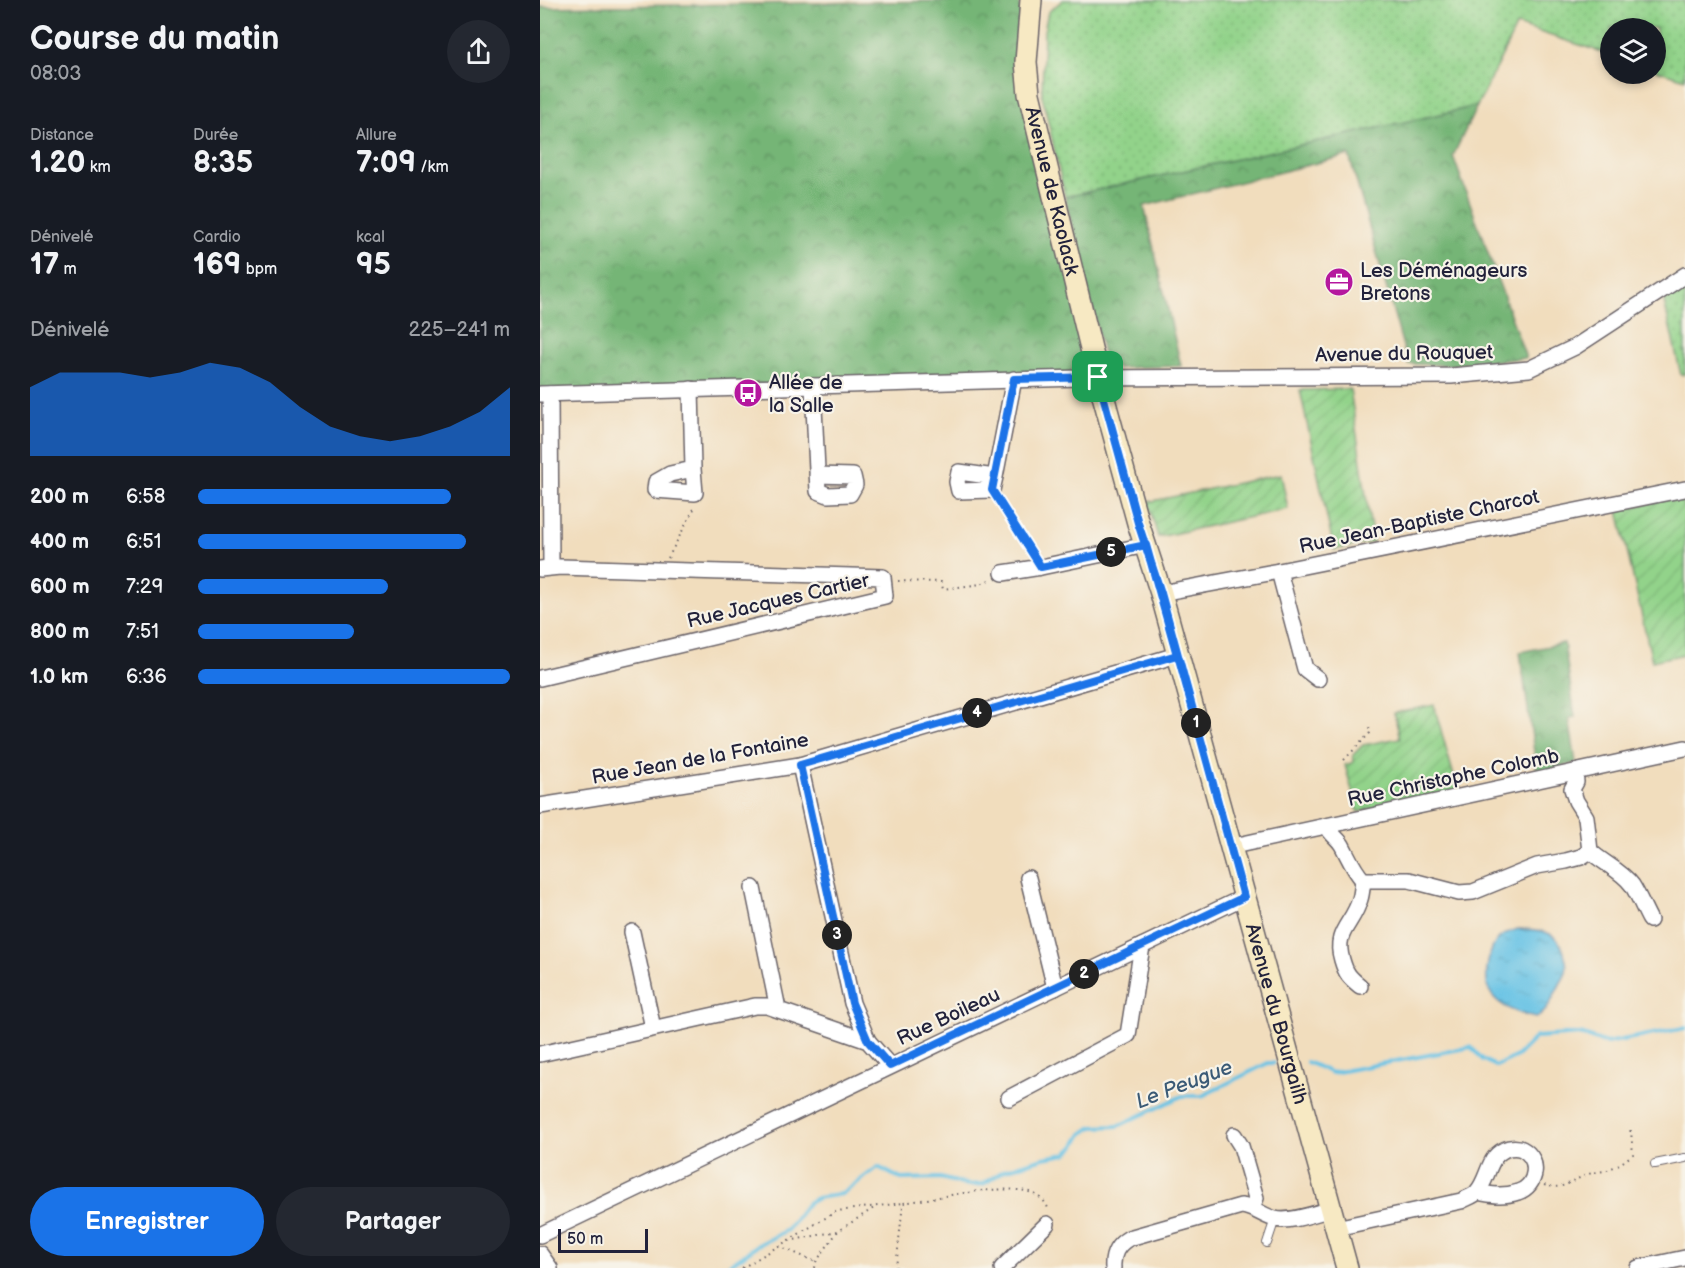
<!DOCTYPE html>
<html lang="fr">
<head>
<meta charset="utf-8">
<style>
	:root { --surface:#171b24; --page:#242831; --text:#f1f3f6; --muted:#9ea1a6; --accent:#1a73e8 }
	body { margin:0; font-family:"Balsamiq Sans",sans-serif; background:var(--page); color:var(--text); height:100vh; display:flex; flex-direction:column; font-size:22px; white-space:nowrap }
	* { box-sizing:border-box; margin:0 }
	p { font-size:20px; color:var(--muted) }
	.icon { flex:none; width:33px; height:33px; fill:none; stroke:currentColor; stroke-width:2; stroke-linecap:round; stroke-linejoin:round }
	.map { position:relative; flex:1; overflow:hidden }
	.panel { display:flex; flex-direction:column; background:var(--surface); width:540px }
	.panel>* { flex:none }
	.buttons { position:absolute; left:1060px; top:18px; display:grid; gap:12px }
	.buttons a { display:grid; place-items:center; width:66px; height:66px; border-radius:50%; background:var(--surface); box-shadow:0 3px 9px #0003; font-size:30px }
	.scale { position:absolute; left:18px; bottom:15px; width:90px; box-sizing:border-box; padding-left:6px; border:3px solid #22223b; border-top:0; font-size:16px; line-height:21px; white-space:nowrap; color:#22223b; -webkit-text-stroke:4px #f7f3e8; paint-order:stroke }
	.pin { position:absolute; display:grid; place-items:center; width:51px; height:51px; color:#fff; margin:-26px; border-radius:12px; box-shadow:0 3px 9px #0006 }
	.km { position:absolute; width:30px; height:30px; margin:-15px; border-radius:50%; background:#222; color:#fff; font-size:16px; line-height:30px; text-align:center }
	.round { display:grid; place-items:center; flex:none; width:63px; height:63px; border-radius:32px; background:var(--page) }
	.head { display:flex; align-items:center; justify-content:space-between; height:102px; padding:0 30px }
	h1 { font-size:33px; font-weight:700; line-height:45px }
	.stats { display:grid; grid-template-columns:repeat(3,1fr); gap:9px; height:102px; padding:6px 30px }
	.stats div { display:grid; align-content:center }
	.stats b { font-size:30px; font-weight:700 }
	.stats small { font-size:16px; font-weight:400 }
	.stats p { font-size:16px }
	.chart { height:168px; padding:12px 30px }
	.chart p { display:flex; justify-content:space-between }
	.chart svg { width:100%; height:108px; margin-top:6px; fill:var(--accent); opacity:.7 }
	.cta { display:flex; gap:12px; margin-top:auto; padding:12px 30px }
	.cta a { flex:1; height:69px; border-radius:36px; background:var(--accent); color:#fff; font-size:24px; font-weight:700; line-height:69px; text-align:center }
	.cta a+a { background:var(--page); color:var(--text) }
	ul { padding:0 30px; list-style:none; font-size:20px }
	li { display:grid; grid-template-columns:96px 72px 1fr; align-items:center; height:45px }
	li i { height:15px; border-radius:8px; background:var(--accent) }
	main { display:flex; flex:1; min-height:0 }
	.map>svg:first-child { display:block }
	.grass { fill:url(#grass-dots); stroke:#5a7a62; stroke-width:1.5 }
	.forest { fill:url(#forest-crowns); stroke:#4c6c58; stroke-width:1.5 }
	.garden { fill:url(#garden-furrows); stroke:#5a7a62; stroke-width:1.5 }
	.water { fill:url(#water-ripples); stroke:#447290; stroke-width:1.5 }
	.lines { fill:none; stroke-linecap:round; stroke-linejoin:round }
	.stream { stroke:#67c3e5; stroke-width:4 }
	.lane-casing { stroke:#6a6368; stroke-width:10 }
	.street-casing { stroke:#6a6368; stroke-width:18 }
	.secondary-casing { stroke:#6a6368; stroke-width:24 }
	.path { stroke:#6a6368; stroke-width:2; stroke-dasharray:1.5 4.5; stroke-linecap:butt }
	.lane { stroke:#fff; stroke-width:8 }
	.street { stroke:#fff; stroke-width:15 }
	.secondary { stroke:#f7e9c3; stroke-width:21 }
	.route-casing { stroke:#fff; stroke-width:12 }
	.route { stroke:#1a73e8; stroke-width:8 }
	.labels { text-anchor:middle; stroke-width:4.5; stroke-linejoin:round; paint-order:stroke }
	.street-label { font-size:20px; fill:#22223b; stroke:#f7f3e8 }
	.poi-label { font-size:20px; fill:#22223b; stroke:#f7f3e8; text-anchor:start }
	.water-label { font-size:21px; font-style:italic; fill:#3a5a76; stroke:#f7f3e8 }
</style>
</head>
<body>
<main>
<section class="panel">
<div class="head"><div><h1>Course du matin</h1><p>08:03</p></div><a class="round"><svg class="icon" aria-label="share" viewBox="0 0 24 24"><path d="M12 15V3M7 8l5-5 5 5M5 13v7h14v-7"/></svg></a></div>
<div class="stats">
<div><p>Distance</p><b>1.20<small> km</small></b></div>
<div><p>Durée</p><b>8:35</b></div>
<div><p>Allure</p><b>7:09<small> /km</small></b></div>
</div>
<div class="stats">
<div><p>Dénivelé</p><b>17<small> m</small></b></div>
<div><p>Cardio</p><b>169<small> bpm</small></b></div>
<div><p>kcal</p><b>95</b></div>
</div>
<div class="chart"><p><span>Dénivelé</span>225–241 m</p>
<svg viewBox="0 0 160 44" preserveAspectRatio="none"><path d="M0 44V16L10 10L20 10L30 10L40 12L50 10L60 6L70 8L80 14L90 24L100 32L110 36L120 38L130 36L140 32L150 26L160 16V44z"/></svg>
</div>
<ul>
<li><b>200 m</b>6:58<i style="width:81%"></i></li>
<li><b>400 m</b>6:51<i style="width:86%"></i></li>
<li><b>600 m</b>7:29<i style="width:61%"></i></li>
<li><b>800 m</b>7:51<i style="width:50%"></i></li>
<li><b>1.0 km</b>6:36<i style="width:100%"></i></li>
</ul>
<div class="cta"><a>Enregistrer</a><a>Partager</a></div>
</section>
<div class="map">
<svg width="1145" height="1268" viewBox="0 0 1145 1268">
	<defs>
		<pattern id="grass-dots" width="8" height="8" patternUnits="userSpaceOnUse" patternTransform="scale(1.5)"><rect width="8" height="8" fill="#92d38a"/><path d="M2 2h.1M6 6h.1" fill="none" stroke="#7eb578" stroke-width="1.8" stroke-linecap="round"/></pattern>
		<pattern id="forest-crowns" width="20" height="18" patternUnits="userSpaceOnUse" patternTransform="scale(1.5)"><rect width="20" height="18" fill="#75b576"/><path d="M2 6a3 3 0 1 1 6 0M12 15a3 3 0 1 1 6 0" fill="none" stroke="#609362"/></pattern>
		<pattern id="garden-furrows" width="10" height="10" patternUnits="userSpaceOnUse" patternTransform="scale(1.5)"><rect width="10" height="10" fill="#92d38a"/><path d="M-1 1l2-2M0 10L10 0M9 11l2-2" fill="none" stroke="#7eb578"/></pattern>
		<pattern id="water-ripples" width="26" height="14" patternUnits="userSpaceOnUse" patternTransform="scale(1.5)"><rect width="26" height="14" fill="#67c3e5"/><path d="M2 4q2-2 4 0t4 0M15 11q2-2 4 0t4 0" fill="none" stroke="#59a7c5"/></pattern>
	</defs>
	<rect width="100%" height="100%" fill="#f7f3e8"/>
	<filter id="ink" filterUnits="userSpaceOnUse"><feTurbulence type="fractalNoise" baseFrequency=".0167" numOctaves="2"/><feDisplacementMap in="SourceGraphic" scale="12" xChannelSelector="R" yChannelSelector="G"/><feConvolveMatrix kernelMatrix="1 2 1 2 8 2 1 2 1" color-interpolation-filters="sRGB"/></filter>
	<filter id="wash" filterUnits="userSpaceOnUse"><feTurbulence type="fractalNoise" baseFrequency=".008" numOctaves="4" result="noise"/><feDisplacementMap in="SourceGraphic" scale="24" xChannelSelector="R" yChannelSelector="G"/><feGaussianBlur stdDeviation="1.35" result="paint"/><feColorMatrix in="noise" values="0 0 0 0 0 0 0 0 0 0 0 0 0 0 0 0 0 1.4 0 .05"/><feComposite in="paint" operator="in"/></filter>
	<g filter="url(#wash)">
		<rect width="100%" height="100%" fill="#f1ddbd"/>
		<!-- grass -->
		<g class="grass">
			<path d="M523,0H1145V79L1116,70V28H1071V55L977,25L937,106L525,197L502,95L504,31L508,12Z"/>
			<path d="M1145,287V374L1141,375L1124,301Z"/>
		</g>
		<!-- forest -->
		<g class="forest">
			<path d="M479,0L486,62L558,377L0,394V7Z"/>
			<path d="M937,106L913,156L986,358L911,365L868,364L809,155L604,206L641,366L577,368L564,357L525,197Z"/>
			<path d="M1024,643L1035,717L1029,718L1036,763L997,773L980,652Z"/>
		</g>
		<!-- garden -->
		<g class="garden">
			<path d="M810,389L833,542L794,550L760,390Z"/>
			<path d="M741,474L748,509L618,537L608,502Z"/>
			<path d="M1141,496L1145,514V654L1112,661L1078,510Z"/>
			<path d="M894,705L918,791L818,812L805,765L814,762L813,755L823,745L860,738L854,713Z"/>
		</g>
		<!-- water -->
		<path class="water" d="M978,929C1001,929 1020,931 1025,957C1027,963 1027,970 1025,975C1023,980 1020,983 1018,988C1011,1000 1009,1011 996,1018C979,1014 957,1007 949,990C943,975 949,947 960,937C965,933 972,931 978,929Z"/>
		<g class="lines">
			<!-- stream -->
			<g class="stream">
				<path d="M767,1062L792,1073L931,1047L943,1060L956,1066L977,1056L996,1037L1040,1034L1066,1043L1145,1028"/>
				<path d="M185,1268L218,1245L247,1230L268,1203L277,1198L302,1194L338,1167L361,1179L400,1178L429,1185L443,1184L465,1170L503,1158L526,1154L534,1147L542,1134L552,1127L578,1126L642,1096H662L728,1063H734"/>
			</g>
		</g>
	</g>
	<g filter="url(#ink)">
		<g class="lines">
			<!-- lane casing -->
			<g class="lane-casing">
				<g id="lane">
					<path d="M1115,1164L1145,1158"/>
					<path d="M727,1243L735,1219"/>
				</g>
			</g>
			<!-- street casing -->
			<g class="street-casing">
				<g id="street">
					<path d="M273,386L278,491L288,495L310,494L315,485L313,476L277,475"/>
					<path d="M151,389L153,469L130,474L116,482L115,490L155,493L153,469"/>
					<path d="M0,394L540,378L911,376L989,369L1035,347L1145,275"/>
					<path d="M10,394L11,567"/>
					<path d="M455,477L419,472L417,482L419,491L452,490L455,477L474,379"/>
					<path d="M0,569L20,567L343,577L345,596L0,678"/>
					<path d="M739,571L765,669L778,679"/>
					<path d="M463,573L501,567L606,545"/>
					<path d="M621,593L739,571L1145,489"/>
					<path d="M260,765L312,1003L328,1041"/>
					<path d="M0,806L260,765L637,655"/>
					<path d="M787,826C791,835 798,838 802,845C809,858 813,869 823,880H869L919,893L933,892L997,866L1026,861L1041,857L1050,851L1046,817L1036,801L1032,789L1036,782L1035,772"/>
					<path d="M689,847L1145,748"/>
					<path d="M1050,851C1063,863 1082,871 1092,885C1099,896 1104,909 1110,920"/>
					<path d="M488,878L515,988"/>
					<path d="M213,888L238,1009"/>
					<path d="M92,932L113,1028"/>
					<path d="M820,986C809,977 806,974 802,960C793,931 813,925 820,899C822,893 822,886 823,880"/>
					<path d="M0,1054L215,1006H227L328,1041L350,1066"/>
					<path d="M469,1098L588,1035L602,946"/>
					<path d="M694,1135L701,1146L716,1198L712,1207"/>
					<path d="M796,1228L921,1201C926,1198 934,1196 937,1192C950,1177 947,1154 969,1148C974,1147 978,1147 982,1149C1001,1159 997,1186 978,1192C964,1197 951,1195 937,1192"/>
					<path d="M0,1235L704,897"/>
					<path d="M0,1254L10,1268"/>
					<path d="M462,1268L507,1224"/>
					<path d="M573,1268C572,1254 577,1245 589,1238L701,1206C714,1207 723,1216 735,1219C750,1223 776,1213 791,1209"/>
					<path d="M1098,1268L1145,1258"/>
				</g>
			</g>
			<!-- secondary casing -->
			<g class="secondary-casing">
				<g id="secondary">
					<path id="s1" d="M491,0L486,62L489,94L558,377L598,523L621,593L807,1268"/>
				</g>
			</g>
			<!-- path -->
			<g class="path">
				<path d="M458,500L494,556"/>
				<path d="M128,558L155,507"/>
				<path d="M358,581L401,582L403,589L441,584L451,579"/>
				<path d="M804,760L830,733L829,726"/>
				<path d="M1004,1185C1025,1191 1031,1180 1049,1174C1054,1172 1059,1172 1064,1171C1074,1168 1085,1161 1093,1154L1091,1131H1087"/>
				<path d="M249,1241L298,1231L334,1208"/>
				<path d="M239,1246L276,1262"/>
				<path d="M202,1268L297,1211L363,1203"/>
				<path d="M275,1268L276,1262L298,1231"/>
				<path d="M356,1268L363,1203C396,1198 453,1185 485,1191C496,1193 506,1200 509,1211"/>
			</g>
			<!-- lane -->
			<use href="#lane" class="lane"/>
			<!-- street -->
			<use href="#street" class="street"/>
			<!-- secondary -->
			<use href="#secondary" class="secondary"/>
		</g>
	</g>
	<g class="lines" filter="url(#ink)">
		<!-- route casing -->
		<g class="route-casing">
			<path id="route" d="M558,377L598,523L621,593L704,897L350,1066L328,1041L312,1003L260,765L637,655L606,545L501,567L452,490L474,379L558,377"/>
		</g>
		<!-- route -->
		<use href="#route" class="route"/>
	</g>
	<!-- icons -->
	<defs>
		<g id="office-disc" transform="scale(1.5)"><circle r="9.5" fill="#b5179e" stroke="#f7f3e8"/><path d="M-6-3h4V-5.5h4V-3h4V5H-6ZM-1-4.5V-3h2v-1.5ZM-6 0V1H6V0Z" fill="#fff"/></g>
		<g id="bus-disc" transform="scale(1.5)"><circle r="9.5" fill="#b5179e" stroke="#f7f3e8"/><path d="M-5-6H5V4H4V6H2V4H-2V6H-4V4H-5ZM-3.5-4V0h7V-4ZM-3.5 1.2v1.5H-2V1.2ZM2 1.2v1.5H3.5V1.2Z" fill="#fff"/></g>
	</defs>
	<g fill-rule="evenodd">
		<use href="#office-disc" x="799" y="282"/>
		<use href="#bus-disc" x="208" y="393"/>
	</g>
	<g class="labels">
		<!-- street labels -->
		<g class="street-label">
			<text dy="7" stroke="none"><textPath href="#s1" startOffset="194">Avenue de Kaolack</textPath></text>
			<text transform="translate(864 353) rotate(-1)" y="7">Avenue du Rouquet</text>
			<text transform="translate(879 521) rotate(-12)" y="7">Rue Jean-Baptiste Charcot</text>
			<text transform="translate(238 600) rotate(-13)" y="7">Rue Jacques Cartier</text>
			<text transform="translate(160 758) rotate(-10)" y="7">Rue Jean de la Fontaine</text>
			<text transform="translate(913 777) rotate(-12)" y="7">Rue Christophe Colomb</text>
			<text dy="7" stroke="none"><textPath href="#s1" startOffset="1047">Avenue du Bourgailh</textPath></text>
			<text transform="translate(408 1016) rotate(-25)" y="7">Rue Boileau</text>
		</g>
		<!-- poi labels -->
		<g class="poi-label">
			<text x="820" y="277">Les Déménageurs<tspan x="820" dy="23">Bretons</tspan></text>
			<text x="229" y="389">Allée de<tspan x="229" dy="23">la Salle</tspan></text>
		</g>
		<!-- water labels -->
		<g class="water-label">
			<text transform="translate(644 1084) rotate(-21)" y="7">Le Peugue</text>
		</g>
	</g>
</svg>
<div class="buttons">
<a><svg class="icon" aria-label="layers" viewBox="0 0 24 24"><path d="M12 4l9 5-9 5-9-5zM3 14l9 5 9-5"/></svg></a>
</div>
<div class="scale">50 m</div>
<div class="pin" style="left:558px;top:377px;background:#1e9e55"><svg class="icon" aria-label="arrive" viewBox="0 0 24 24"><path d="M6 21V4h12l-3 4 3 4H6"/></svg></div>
<b class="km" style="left:656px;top:723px">1</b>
<b class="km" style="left:544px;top:974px">2</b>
<b class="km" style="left:297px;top:935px">3</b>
<b class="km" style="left:437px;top:713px">4</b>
<b class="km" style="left:571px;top:552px">5</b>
</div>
</main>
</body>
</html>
